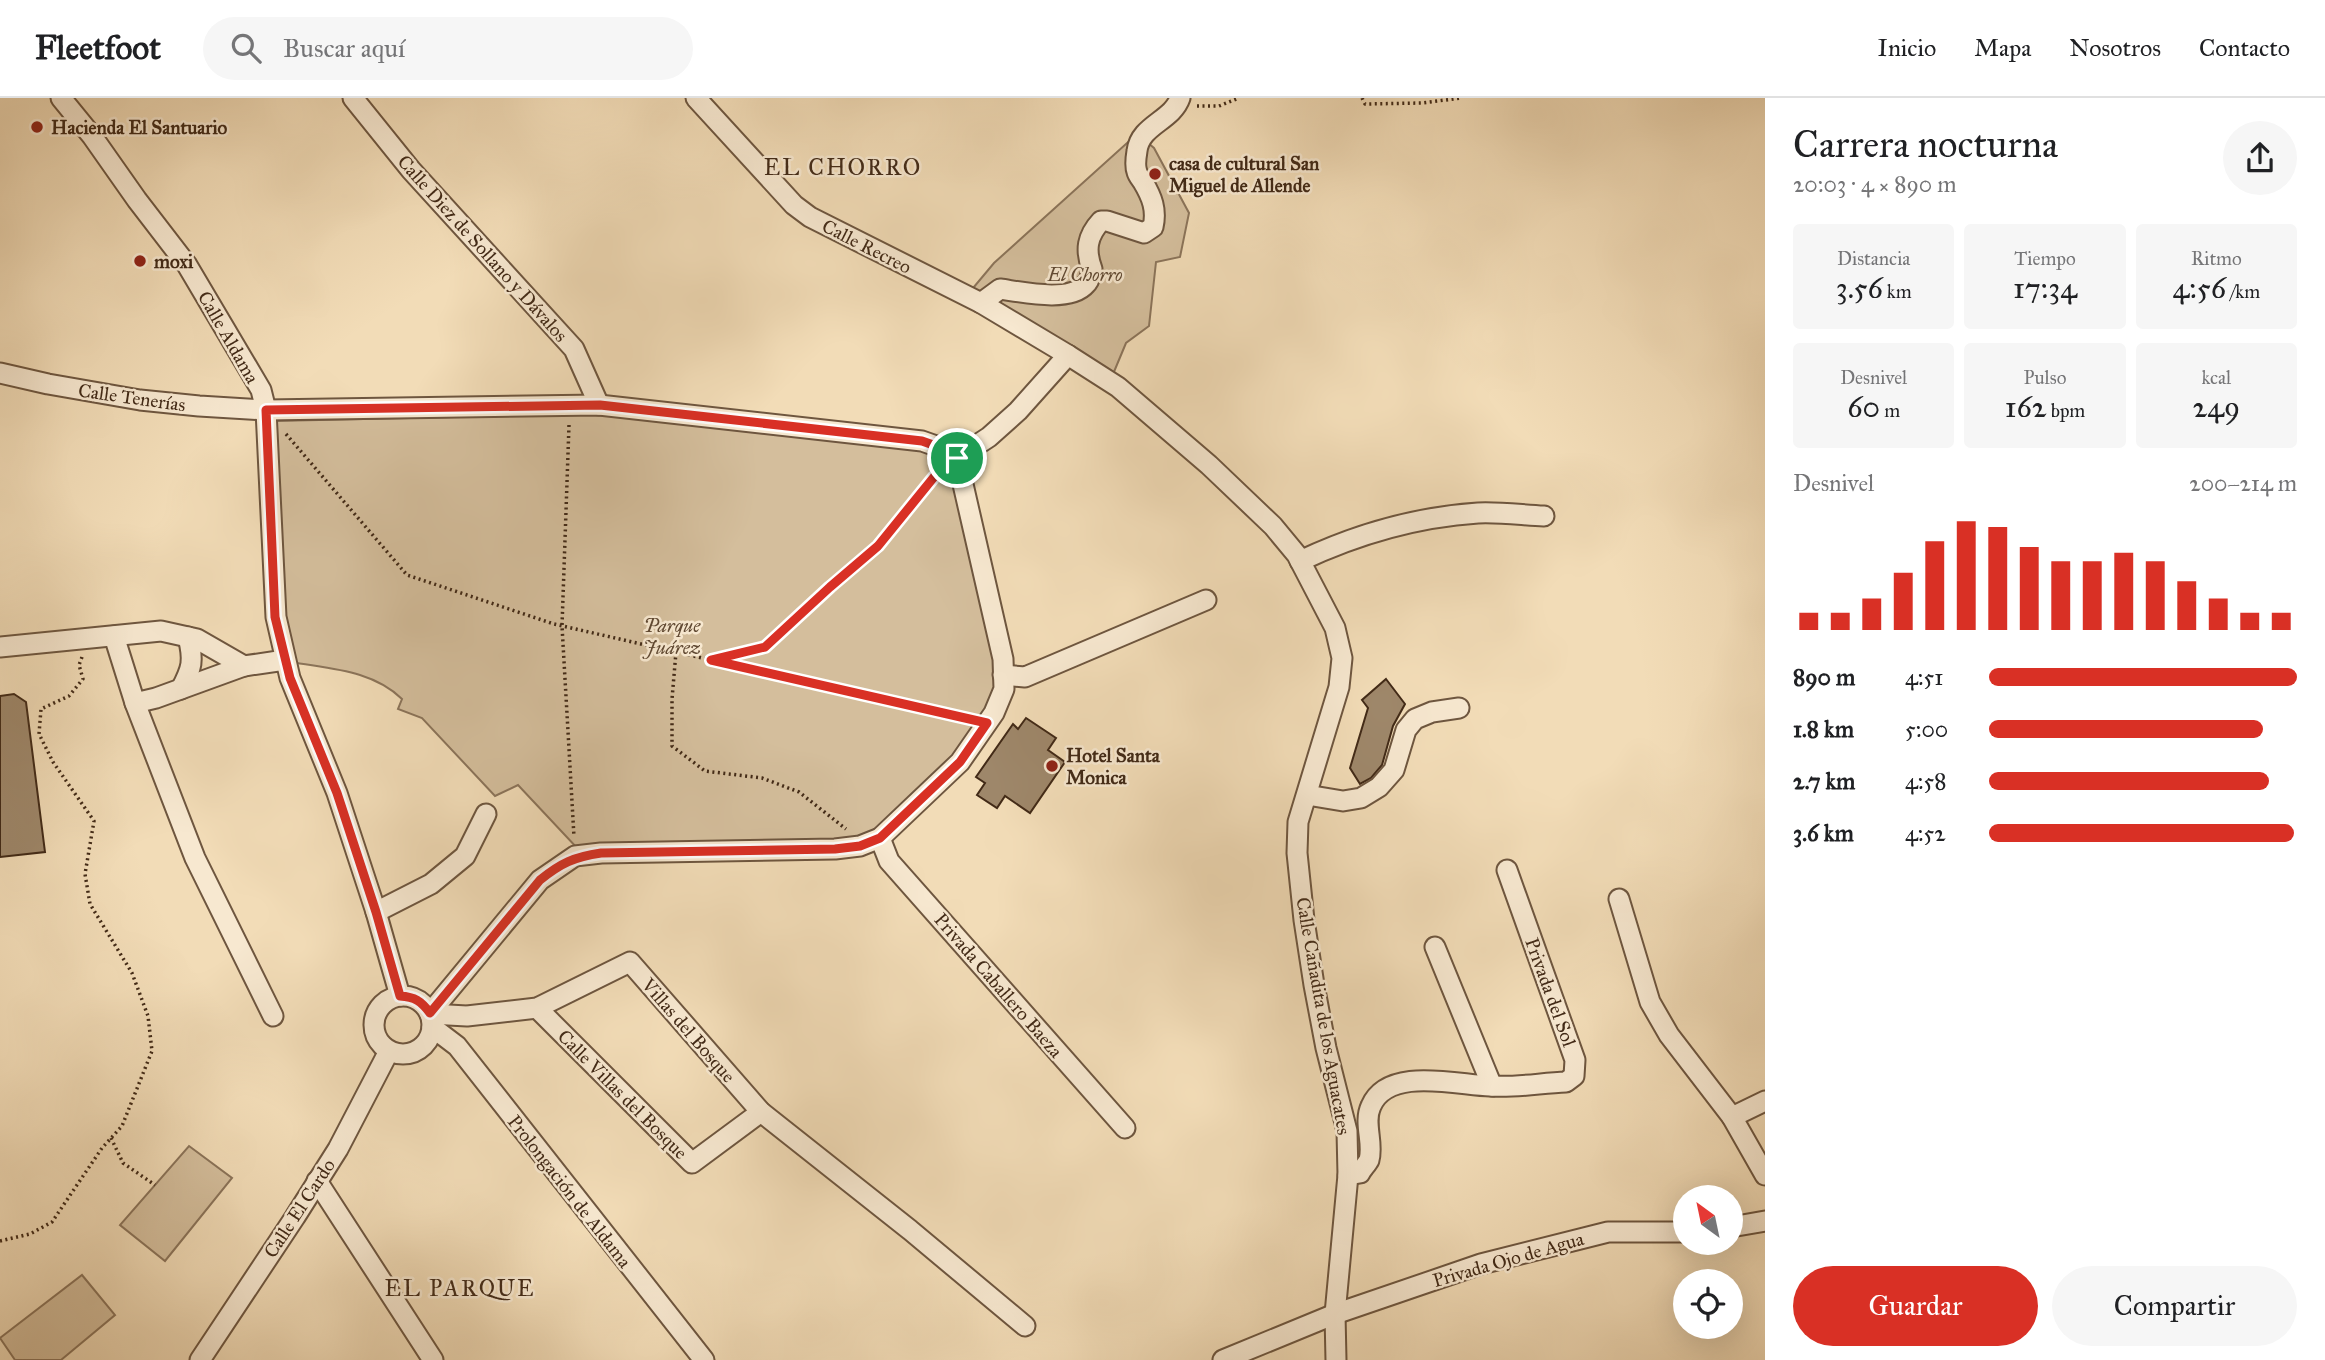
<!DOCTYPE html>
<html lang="es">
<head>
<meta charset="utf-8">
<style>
	:root { --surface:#fff; --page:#f6f6f6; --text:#202124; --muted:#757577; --line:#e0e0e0; --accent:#d93025 }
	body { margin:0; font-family:"IM FELL Great Primer",serif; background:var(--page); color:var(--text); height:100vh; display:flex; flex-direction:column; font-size:26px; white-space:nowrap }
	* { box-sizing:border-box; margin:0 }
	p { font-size:23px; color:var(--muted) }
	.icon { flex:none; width:38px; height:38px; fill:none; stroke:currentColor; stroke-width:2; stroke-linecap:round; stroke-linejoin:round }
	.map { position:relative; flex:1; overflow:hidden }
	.drawer { display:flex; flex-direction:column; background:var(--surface); width:560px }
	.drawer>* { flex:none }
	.needle { width:46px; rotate:327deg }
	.fabs { position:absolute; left:1673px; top:1087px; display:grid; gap:14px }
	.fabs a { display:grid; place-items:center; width:70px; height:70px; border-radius:50%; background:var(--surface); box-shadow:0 7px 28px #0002; font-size:35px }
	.pin { position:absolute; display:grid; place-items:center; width:60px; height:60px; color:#fff; margin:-30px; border:4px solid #fff; border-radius:50%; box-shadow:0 2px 7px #0007 }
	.round { display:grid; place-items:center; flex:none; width:74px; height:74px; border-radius:37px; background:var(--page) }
	.summary { display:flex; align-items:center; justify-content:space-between; height:119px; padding:0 28px }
	h1 { font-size:38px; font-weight:600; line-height:52px }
	.figures { display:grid; grid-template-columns:repeat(3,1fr); gap:10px; height:119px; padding:7px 28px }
	.figures div { display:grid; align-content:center; border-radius:7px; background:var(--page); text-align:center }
	.figures b { font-size:30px; font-weight:600 }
	.figures small { font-size:19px; font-weight:400 }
	.figures p { font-size:19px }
	.chart { height:196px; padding:14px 28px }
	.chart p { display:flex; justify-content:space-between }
	.chart svg { width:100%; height:126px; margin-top:7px; stroke:var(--accent); stroke-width:6 }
	.button { display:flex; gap:14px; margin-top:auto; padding:14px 28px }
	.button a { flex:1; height:80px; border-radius:42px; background:var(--accent); color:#fff; font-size:28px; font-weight:600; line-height:80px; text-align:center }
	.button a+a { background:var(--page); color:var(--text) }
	ul { padding:0 28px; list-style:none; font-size:23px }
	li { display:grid; grid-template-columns:112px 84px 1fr; align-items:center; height:52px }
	li i { height:18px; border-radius:9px; background:var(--accent) }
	header { display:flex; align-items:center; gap:42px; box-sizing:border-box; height:98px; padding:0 35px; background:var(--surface); border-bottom:2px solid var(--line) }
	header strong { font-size:33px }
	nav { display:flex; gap:38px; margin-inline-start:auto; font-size:24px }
	.search { width:490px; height:63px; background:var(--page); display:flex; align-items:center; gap:18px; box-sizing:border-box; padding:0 24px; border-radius:38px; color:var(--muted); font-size:26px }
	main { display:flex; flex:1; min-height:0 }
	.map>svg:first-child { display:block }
	.green { fill:#d4be9c; stroke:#8b745a; stroke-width:2 }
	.building { fill:#9e876a; stroke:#422a17; stroke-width:2 }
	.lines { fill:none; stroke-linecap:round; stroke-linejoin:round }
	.minor-casing { stroke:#6e563f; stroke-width:23 }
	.path { stroke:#422a17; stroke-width:3.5; stroke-dasharray:2 3.5; stroke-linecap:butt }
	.minor { stroke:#f7e8d0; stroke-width:19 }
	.route-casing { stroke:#fff; stroke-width:14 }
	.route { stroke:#d93025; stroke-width:9 }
	.poi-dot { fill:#8f2418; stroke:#f7e8d0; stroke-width:2.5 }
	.labels { text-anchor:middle; stroke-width:5; stroke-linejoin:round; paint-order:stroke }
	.poi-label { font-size:19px; font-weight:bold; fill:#422a17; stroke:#f7e8d0; text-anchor:start }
	.street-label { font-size:19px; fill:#422a17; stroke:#f7e8d0 }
	.park-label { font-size:19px; font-style:italic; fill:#5f4832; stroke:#f7e8d0 }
	.quarter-label { font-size:23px; letter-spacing:2px; fill:#422a17; stroke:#f7e8d0 }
</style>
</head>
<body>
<header>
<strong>Fleetfoot</strong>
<div class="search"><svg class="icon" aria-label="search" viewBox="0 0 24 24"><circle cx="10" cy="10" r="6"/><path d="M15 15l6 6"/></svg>Buscar aquí</div>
<nav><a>Inicio</a><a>Mapa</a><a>Nosotros</a><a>Contacto</a></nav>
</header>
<main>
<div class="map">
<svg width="1765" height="1262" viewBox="0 0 1765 1262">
	<rect width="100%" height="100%" fill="#f2dcb7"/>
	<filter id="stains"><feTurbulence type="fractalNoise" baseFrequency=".00286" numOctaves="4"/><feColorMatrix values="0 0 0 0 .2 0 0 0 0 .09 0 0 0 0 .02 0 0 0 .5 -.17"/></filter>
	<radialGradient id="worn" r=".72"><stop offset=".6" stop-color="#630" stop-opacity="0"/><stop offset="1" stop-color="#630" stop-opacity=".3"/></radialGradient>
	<!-- green -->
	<g class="green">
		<path d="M1137,36L1154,50L1189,115L1180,159L1156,164L1149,228L1126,245L1111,281L963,202L994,165Z"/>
		<path d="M591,316L935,353L953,371L995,558L999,590L957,658L862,744L578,751L518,687L495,698L422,620L398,611L402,601C372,572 330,571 291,564L281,518L274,323Z"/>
		<path d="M189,1048L232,1080L165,1163L120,1127Z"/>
		<path d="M82,1177L115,1217L61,1262H15L0,1240Z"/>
	</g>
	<!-- building -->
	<g class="building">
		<path d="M1386,581L1405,606L1393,628L1382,667L1371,680L1360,686L1350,670L1368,610L1362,602Z"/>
		<path d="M14,596L26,604L45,754L0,759V598Z"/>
		<path d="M1026,620L1056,640L1048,652L1065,664L1030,715L1005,698L997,710L977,697L985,685L976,679L1013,626L1018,631Z"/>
	</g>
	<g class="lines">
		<!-- minor casing -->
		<g class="minor-casing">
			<g id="minor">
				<path d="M61,0L92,38L137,102L187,167L261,292L266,312L276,519L290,580L337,695L376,814L400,898"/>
				<path d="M353,0L411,72L574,251L599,307"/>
				<path d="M696,0L794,107L810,119L981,205L1068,257L1118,289L1209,367L1273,428L1297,457L1335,530L1342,560L1339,589L1298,724L1297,755L1304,822L1314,887L1326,950L1347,1033L1348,1077L1335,1216L1336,1262"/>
				<path d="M981,205L1000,191C1022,194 1070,205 1086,186C1090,183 1091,175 1092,171C1085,152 1087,138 1101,123H1107L1144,135L1153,129C1157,112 1152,99 1143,84C1141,81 1138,78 1137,74C1135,69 1136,59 1137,53C1140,27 1172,23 1180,0"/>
				<path d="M0,275L48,286L140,302L199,308L266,312L599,307L922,343L939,349L957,360"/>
				<path d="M957,360L989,339L1018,313L1068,257"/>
				<path d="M1300,463C1355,437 1417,419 1478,415C1500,414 1522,417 1544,418"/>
				<path d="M114,538L135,605L195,760L273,918"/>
				<path d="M0,549L161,533L197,541L244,568L285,562"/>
				<path d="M1003,577L1025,579L1206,502"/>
				<path d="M181,591C192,570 194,563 188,539"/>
				<path d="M135,605L156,600L244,568"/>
				<path d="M1307,697L1343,703L1361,700L1379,689L1394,672L1406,632L1415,621L1432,614L1459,610"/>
				<path d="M880,740L889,763L1125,1030"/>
				<path d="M1619,801L1650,904L1669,937L1732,1019L1765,1077"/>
				<path d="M376,814L431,786L465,758L486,716"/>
				<path d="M1435,849L1492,988"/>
				<circle cx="403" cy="927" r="29"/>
				<path d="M537,910L692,1065L761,1014"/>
				<path d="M430,915L540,782L575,758L601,755L835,751L860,748L880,740L960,664L994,615L1004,591L1003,561L957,360"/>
				<path d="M430,916L467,918L537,910L630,864L761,1014L910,1132L1025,1228"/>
				<path d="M432,929L457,948L704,1262"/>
				<path d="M1732,1019L1765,1003"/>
				<path d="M1348,1077L1360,1075C1362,1071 1367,1066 1369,1062C1374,1045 1363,1025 1371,1008C1388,968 1457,987 1490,988C1515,990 1541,985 1566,984L1574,978L1575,962L1507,772"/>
				<path d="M317,1083L433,1262"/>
				<path d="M1731,1129L1765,1123"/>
				<path d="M200,1262L295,1119L338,1051L389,953"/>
				<path d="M1223,1262L1335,1216L1481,1166L1608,1134H1685"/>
			</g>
		</g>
		<!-- path -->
		<g class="path">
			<path d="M1362,0L1365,6L1422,5L1461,0"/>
			<path d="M1197,8H1219L1239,0"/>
			<path d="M569,327L562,528L574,739"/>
			<path d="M286,336L407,477L554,526L968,621"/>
			<path d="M676,554L672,601V648L705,673L762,680L799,694L846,731"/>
			<path d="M713,561L765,549L830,489L878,448L942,373"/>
			<path d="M111,1040L123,1065L155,1087"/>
			<path d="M0,1143L30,1136L52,1124L102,1050L122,1028L152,953L148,918L132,875L90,806L85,776L94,723L53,664L39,636L41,611L69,598L83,581L79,567L82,559"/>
		</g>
		<!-- minor -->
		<use href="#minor" class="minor"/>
	</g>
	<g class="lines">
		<!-- route casing -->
		<g class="route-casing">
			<path id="route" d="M600,307L922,343L939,349L957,360L934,379L878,448L830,489L765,549L711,562L987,625L960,664L880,740L860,748L835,751L601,755C574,759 561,765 540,782L430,915C421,903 415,899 400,898L376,814L337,695L290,580L275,519L266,312Z"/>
		</g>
		<!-- route -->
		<use href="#route" class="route"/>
	</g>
	<!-- markers -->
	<g class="poi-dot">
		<circle cx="37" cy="29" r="7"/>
		<circle cx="1155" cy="76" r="7"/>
		<circle cx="140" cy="163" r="7"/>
		<circle cx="1052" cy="668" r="7"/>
	</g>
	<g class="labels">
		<!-- poi labels -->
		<g class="poi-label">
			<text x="51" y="36">Hacienda El Santuario</text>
			<text x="1169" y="72">casa de cultural San<tspan x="1169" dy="22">Miguel de Allende</tspan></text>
			<text x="154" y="170">moxi</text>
			<text x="1066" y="664">Hotel Santa<tspan x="1066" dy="22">Monica</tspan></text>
		</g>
		<!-- street labels -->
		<g class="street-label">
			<text transform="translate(867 148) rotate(27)" y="7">Calle Recreo</text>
			<text transform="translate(483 150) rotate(48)" y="7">Calle Diez de Sollano y Dávalos</text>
			<text transform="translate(229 239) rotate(60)" y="7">Calle Aldama</text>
			<text transform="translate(132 299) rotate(8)" y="7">Calle Tenerías</text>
			<text transform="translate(999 887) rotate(49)" y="7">Privada Caballero Baeza</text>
			<text transform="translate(1551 894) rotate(70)" y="7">Privada del Sol</text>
			<text transform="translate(1324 918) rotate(80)" y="7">Calle Cañadita de los Aguacates</text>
			<text transform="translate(689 932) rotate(49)" y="7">Villas del Bosque</text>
			<text transform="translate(623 996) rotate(45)" y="7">Calle Villas del Bosque</text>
			<text transform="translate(570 1093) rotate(52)" y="7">Prolongación de Aldama</text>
			<text transform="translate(299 1110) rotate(-57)" y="7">Calle El Cardo</text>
			<text transform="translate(1508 1161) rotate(-16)" y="7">Privada Ojo de Agua</text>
		</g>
		<!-- park labels -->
		<g class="park-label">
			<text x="1085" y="183">El Chorro</text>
			<text x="672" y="534">Parque<tspan x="672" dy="22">Juárez</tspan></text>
		</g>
		<!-- quarter labels -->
		<g class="quarter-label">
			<text x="843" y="77">EL CHORRO</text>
			<text x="460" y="1198">EL PARQUE</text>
		</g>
	</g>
	<rect width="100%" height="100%" filter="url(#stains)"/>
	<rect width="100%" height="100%" fill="url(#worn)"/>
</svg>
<div class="fabs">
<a><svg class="needle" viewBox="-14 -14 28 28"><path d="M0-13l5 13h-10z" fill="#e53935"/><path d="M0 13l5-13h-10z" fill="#757577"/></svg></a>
<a><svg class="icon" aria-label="locate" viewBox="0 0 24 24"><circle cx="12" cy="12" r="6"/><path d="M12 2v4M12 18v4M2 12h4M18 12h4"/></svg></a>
</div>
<div class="pin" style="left:957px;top:360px;background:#1e9e55"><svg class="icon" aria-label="arrive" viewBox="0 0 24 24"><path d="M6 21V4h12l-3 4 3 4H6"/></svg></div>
</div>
<section class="drawer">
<div class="summary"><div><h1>Carrera nocturna</h1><p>20:03 · 4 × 890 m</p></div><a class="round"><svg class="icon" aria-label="share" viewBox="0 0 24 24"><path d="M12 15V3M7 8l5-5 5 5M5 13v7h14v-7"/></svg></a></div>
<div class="figures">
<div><p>Distancia</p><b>3.56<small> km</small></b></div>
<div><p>Tiempo</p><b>17:34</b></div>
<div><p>Ritmo</p><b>4:56<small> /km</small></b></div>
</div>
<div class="figures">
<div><p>Desnivel</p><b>60<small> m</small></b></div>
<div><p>Pulso</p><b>162<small> bpm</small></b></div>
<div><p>kcal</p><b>249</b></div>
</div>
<div class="chart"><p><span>Desnivel</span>200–214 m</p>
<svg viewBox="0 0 160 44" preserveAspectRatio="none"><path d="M5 44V38M15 44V38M25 44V33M35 44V24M45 44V13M55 44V6M65 44V8M75 44V15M85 44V20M95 44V20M105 44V17M115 44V20M125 44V27M135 44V33M145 44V38M155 44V38"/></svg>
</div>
<ul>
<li><b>890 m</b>4:51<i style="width:100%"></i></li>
<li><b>1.8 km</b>5:00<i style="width:89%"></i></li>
<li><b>2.7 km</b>4:58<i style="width:91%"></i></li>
<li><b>3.6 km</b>4:52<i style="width:99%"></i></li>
</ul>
<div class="button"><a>Guardar</a><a>Compartir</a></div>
</section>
</main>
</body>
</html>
